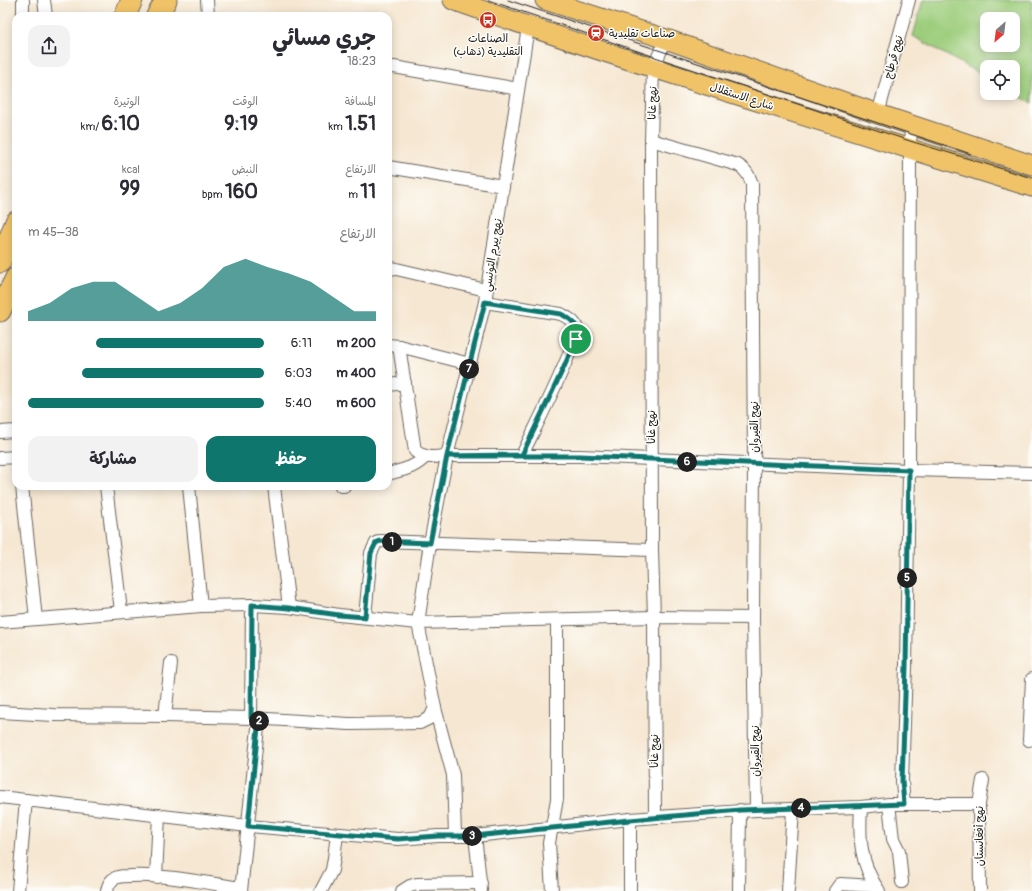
<!DOCTYPE html>
<html lang="ar">
<head>
<meta charset="utf-8">
<style>
	:root { --surface:#fff; --page:#f2f2f3; --text:#2b2b33; --muted:#7c7c81; --accent:#0f766e }
	body { margin:0; font-family:Pangolin,"Playpen Sans Arabic",sans-serif; background:var(--page); color:var(--text); direction:rtl; height:100vh; display:flex; flex-direction:column; font-size:15px; white-space:nowrap }
	* { box-sizing:border-box; margin:0 }
	p { font-size:13px; color:var(--muted) }
	.icon { flex:none; width:22px; height:22px; fill:none; stroke:currentColor; stroke-width:2; stroke-linecap:round; stroke-linejoin:round }
	.map { position:relative; flex:1; overflow:hidden; direction:ltr }
	.drawer { position:absolute; left:12px; top:12px; width:380px; height:478px; display:flex; flex-direction:column; background:var(--surface); border-radius:12px; box-shadow:0 2px 10px #0003; direction:rtl }
	.drawer>* { flex:none }
	.needle { width:26px; rotate:208deg }
	.fabs { position:absolute; left:980px; top:12px; display:grid; gap:8px }
	.fabs a { display:grid; place-items:center; width:40px; height:40px; border-radius:8px; background:var(--surface); box-shadow:0 2px 10px #0003; font-size:20px }
	.pin { position:absolute; display:grid; place-items:center; width:34px; height:34px; color:#fff; margin:-17px; border:2px solid #fff; border-radius:50%; box-shadow:0 1px 4px #0007 }
	.km { position:absolute; width:20px; height:20px; margin:-10px; border-radius:50%; background:#222; color:#fff; font-size:11px; line-height:20px; text-align:center }
	.round { display:grid; place-items:center; flex:none; width:42px; height:42px; border-radius:12px; background:var(--page) }
	.head { display:flex; align-items:center; justify-content:space-between; height:68px; padding:0 16px }
	h1 { font-size:22px; font-weight:700; line-height:30px }
	.stats { display:grid; grid-template-columns:repeat(3,1fr); gap:6px; height:68px; padding:4px 16px }
	.stats div { display:grid; align-content:center }
	.stats b { font-size:20px; font-weight:700 }
	.stats small { font-size:11px; font-weight:400 }
	.stats p { font-size:11px }
	.chart { height:112px; padding:8px 16px }
	.chart p { display:flex; justify-content:space-between }
	.chart svg { width:100%; height:72px; margin-top:4px; fill:var(--accent); opacity:.7 }
	.primary-button { display:flex; gap:8px; margin-top:auto; padding:8px 16px }
	.primary-button a { flex:1; height:46px; border-radius:12px; background:var(--accent); color:#fff; font-size:16px; font-weight:700; line-height:46px; text-align:center }
	.primary-button a+a { background:var(--page); color:var(--text) }
	ul { padding:0 16px; list-style:none; font-size:13px }
	li { display:grid; grid-template-columns:64px 48px 1fr; align-items:center; height:30px }
	li i { height:10px; border-radius:5px; background:var(--accent) }
	.map>svg:first-child { display:block }
	.green { fill:#9dcd7b; stroke:#5c744c; fill-rule:evenodd }
	.lines { fill:none; stroke-linecap:round; stroke-linejoin:round }
	.minor-casing { stroke:#68635c; stroke-width:14 }
	.trunk-casing { stroke:#68635c; stroke-width:21 }
	.motorway-casing { stroke:#68635c; stroke-width:23 }
	.minor { stroke:#fff; stroke-width:12 }
	.trunk { stroke:#f1c369; stroke-width:19 }
	.motorway { stroke:#f1c369; stroke-width:21 }
	.tram { stroke:#1c1c1c; stroke-width:1 }
	.route-casing { stroke:#fff; stroke-width:8 }
	.route { stroke:#0f766e; stroke-width:5 }
	.labels { text-anchor:middle; stroke-width:3; stroke-linejoin:round; paint-order:stroke }
	.poi-label { font-size:11px; fill:#1c1c1c; stroke:#fdfcf7; text-anchor:start }
	.street-label { font-size:11px; fill:#1c1c1c; stroke:#fdfcf7 }
</style>
</head>
<body>
<div class="map">
<svg width="1032" height="891" viewBox="0 0 1032 891">
	<rect width="100%" height="100%" fill="#fdfcf7"/>
	<filter id="ink" filterUnits="userSpaceOnUse"><feTurbulence type="fractalNoise" baseFrequency=".025" numOctaves="2"/><feDisplacementMap in="SourceGraphic" scale="8" xChannelSelector="R" yChannelSelector="G"/><feConvolveMatrix kernelMatrix="1 2 1 2 8 2 1 2 1" color-interpolation-filters="sRGB"/></filter>
	<filter id="wash" filterUnits="userSpaceOnUse"><feTurbulence type="fractalNoise" baseFrequency=".012" numOctaves="4" result="noise"/><feDisplacementMap in="SourceGraphic" scale="16" xChannelSelector="R" yChannelSelector="G"/><feGaussianBlur stdDeviation="0.9" result="paint"/><feColorMatrix in="noise" values="0 0 0 0 0 0 0 0 0 0 0 0 0 0 0 0 0 1.4 0 .05"/><feComposite in="paint" operator="in"/></filter>
	<g filter="url(#wash)">
		<rect width="100%" height="100%" fill="#f6e7d2"/>
		<!-- green -->
		<path class="green" d="M923,0H1032V103L1013,93V67H987V78L913,36ZM987,19H1013V45H987Z"/>
	</g>
	<g filter="url(#ink)">
		<g class="lines">
			<!-- minor casing -->
			<g class="minor-casing">
				<g id="minor">
					<path d="M23,0V16"/>
					<path d="M44,0L46,16"/>
					<path d="M207,0L208,16"/>
					<path d="M394,67L518,89"/>
					<path d="M878,114L909,0"/>
					<path d="M651,140L738,165C746,170 749,175 752,184L754,465L753,618L756,810"/>
					<path d="M388,167L503,186"/>
					<path d="M388,267L486,290"/>
					<path d="M485,302L561,314C568,318 577,322 577,331C578,339 572,348 569,354C555,389 538,422 522,455"/>
					<path d="M388,345L399,346L470,364"/>
					<path d="M399,346L415,451C425,459 435,457 447,456H580L909,470L1032,473"/>
					<path d="M388,385L405,383"/>
					<path d="M0,432L16,431"/>
					<path d="M0,458L16,457"/>
					<path d="M388,474C402,470 415,468 425,457"/>
					<path d="M22,486L36,619"/>
					<path d="M106,486L121,611"/>
					<path d="M189,486L201,606"/>
					<path d="M274,486L289,607"/>
					<path d="M341,486H344"/>
					<path d="M365,617L371,553L376,543L380,541L652,550"/>
					<path d="M0,622L201,606L252,605L289,607L339,615L418,623L654,617L753,618"/>
					<path d="M0,712L53,715L165,716L251,718L349,724L420,723L430,718L435,708"/>
					<path d="M165,716L171,663"/>
					<path d="M251,718L252,605"/>
					<path d="M1029,740L1032,679"/>
					<path d="M0,797L248,826L398,839L438,836H475L630,819L756,810L861,807L889,804H979"/>
					<path d="M889,804L893,839L899,851L902,882"/>
					<path d="M904,804L902,781L906,667L909,470L910,149L911,125"/>
					<path d="M861,807C859,838 860,864 879,891"/>
					<path d="M655,817L654,617L652,550L651,140L653,68L666,39"/>
					<path d="M455,835L453,775L435,708L418,623L430,543L447,456L485,302L528,27"/>
					<path d="M475,836L481,890"/>
					<path d="M156,877L159,815"/>
					<path d="M18,891L26,800"/>
					<path d="M107,891C108,885 111,879 118,877C121,876 126,876 130,876C166,874 206,883 241,888"/>
					<path d="M241,891L259,718"/>
					<path d="M321,891L332,870L334,858L337,834"/>
					<path d="M402,891L410,886L417,884L481,883"/>
					<path d="M552,891L549,843L557,799V620"/>
					<path d="M630,891V819"/>
					<path d="M739,891L740,810"/>
					<path d="M788,891L793,809"/>
					<path d="M835,891L840,884L875,886"/>
					<path d="M980,891L979,804L983,780"/>
				</g>
			</g>
			<!-- trunk casing -->
			<g class="trunk-casing">
				<g id="trunk">
					<path d="M453,0C644,68 838,126 1032,187"/>
					<path d="M545,0L666,39L878,114L1032,165"/>
				</g>
			</g>
			<!-- motorway casing -->
			<g class="motorway-casing">
				<g id="motorway">
					<path d="M125,16L132,0"/>
					<path d="M157,16L166,0"/>
					<path d="M0,262L16,222"/>
					<path d="M0,311L16,278"/>
				</g>
			</g>
			<!-- minor -->
			<use href="#minor" class="minor"/>
			<!-- trunk -->
			<use href="#trunk" class="trunk"/>
			<!-- motorway -->
			<use href="#motorway" class="motorway"/>
			<!-- tram -->
			<g class="tram">
				<path d="M488,0L658,58L910,141L1032,178"/>
				<path d="M508,0L971,154"/>
			</g>
		</g>
	</g>
	<g class="lines" filter="url(#ink)">
		<!-- route casing -->
		<g class="route-casing">
			<path id="route" d="M576,339L564,367L522,455L447,456L430,543L380,541L376,543L371,553L365,617L339,615L289,608L252,605L251,718H259L248,826L398,839L438,836H475L630,820L740,810L904,804L902,781L906,667L909,470L580,456H447L485,302L561,314C573,320 579,325 576,339"/>
		</g>
		<!-- route -->
		<use href="#route" class="route"/>
	</g>
	<!-- icons -->
	<defs>
		<g id="bus-disc" transform="scale(0.9)"><circle r="9.5" fill="#c8321e" stroke="#fdfcf7"/><path d="M-5-6H5V4H4V6H2V4H-2V6H-4V4H-5ZM-3.5-4V0h7V-4ZM-3.5 1.2v1.5H-2V1.2ZM2 1.2v1.5H3.5V1.2Z" fill="#fff"/></g>
		<g id="station-disc" transform="scale(0.9)"><circle r="9.5" fill="#c8321e" stroke="#fdfcf7"/><path d="M-3-6H3Q5-6 5-4V2Q5 4 3 4L4.5 6H3L1.5 4h-3L-3 6H-4.5L-3 4Q-5 4-5 2V-4Q-5-6-3-6ZM-3.5-4v3h7v-3ZM-3.5 1v1.5H-2V1ZM2 1v1.5H3.5V1Z" fill="#fff"/></g>
	</defs>
	<g fill-rule="evenodd">
		<use href="#bus-disc" x="488" y="20"/>
		<use href="#station-disc" x="596" y="33"/>
	</g>
	<g class="labels">
		<!-- poi labels -->
		<g class="poi-label">
			<text x="609" y="37">صناعات تقليدية</text>
			<text x="488" y="42" text-anchor="middle">الصناعات<tspan x="488" dy="13">التقليدية (ذهاب)</tspan></text>
		</g>
		<!-- street labels -->
		<g class="street-label">
			<text transform="translate(893 57) rotate(-75)" y="4">نهج قرطاج</text>
			<text transform="translate(742 96) rotate(18)" y="4">شارع الاستقلال</text>
			<text transform="translate(652 103) rotate(-88)" y="4">نهج غانا</text>
			<text transform="translate(492 255) rotate(-81)" y="4">نهج بيرم التونسي</text>
			<text transform="translate(651 427) rotate(-90)" y="4">نهج غانا</text>
			<text transform="translate(754 427) rotate(-90)" y="4">نهج القيروان</text>
			<text transform="translate(654 751) rotate(-90)" y="4">نهج غانا</text>
			<text transform="translate(755 751) rotate(-90)" y="4">نهج القيروان</text>
			<text transform="translate(979 836) rotate(-90)" y="4">نهج أفغانستان</text>
		</g>
	</g>
</svg>
<div class="fabs">
<a><svg class="needle" viewBox="-14 -14 28 28"><path d="M0-13l5 13h-10z" fill="#e53935"/><path d="M0 13l5-13h-10z" fill="#7c7c81"/></svg></a>
<a><svg class="icon" aria-label="locate" viewBox="0 0 24 24"><circle cx="12" cy="12" r="6"/><path d="M12 2v4M12 18v4M2 12h4M18 12h4"/></svg></a>
</div>
<div class="pin" style="left:576px;top:339px;background:#1e9e55"><svg class="icon" aria-label="arrive" viewBox="0 0 24 24"><path d="M6 21V4h12l-3 4 3 4H6"/></svg></div>
<b class="km" style="left:392px;top:542px">1</b>
<b class="km" style="left:259px;top:721px">2</b>
<b class="km" style="left:472px;top:836px">3</b>
<b class="km" style="left:801px;top:808px">4</b>
<b class="km" style="left:907px;top:578px">5</b>
<b class="km" style="left:687px;top:462px">6</b>
<b class="km" style="left:469px;top:369px">7</b>
<section class="drawer">
<div class="head"><div><h1>جري مسائي</h1><p>18:23</p></div><a class="round"><svg class="icon" aria-label="share" viewBox="0 0 24 24"><path d="M12 15V3M7 8l5-5 5 5M5 13v7h14v-7"/></svg></a></div>
<div class="stats">
<div><p>المسافة</p><b>1.51<small> km</small></b></div>
<div><p>الوقت</p><b>9:19</b></div>
<div><p>الوتيرة</p><b>6:10<small> /km</small></b></div>
</div>
<div class="stats">
<div><p>الارتفاع</p><b>11<small> m</small></b></div>
<div><p>النبض</p><b>160<small> bpm</small></b></div>
<div><p>kcal</p><b>99</b></div>
</div>
<div class="chart"><p><span>الارتفاع</span>38–45 m</p>
<svg viewBox="0 0 160 44" preserveAspectRatio="none"><path d="M0 44V38L10 33L20 24L30 20L40 20L50 29L60 38L70 33L80 24L90 11L100 6L110 11L120 15L130 20L140 29L150 38L160 38V44z"/></svg>
</div>
<ul>
<li><b>200 m</b>6:11<i style="width:71%"></i></li>
<li><b>400 m</b>6:03<i style="width:77%"></i></li>
<li><b>600 m</b>5:40<i style="width:100%"></i></li>
</ul>
<div class="primary-button"><a>حفظ</a><a>مشاركة</a></div>
</section>
</div>
</body>
</html>
